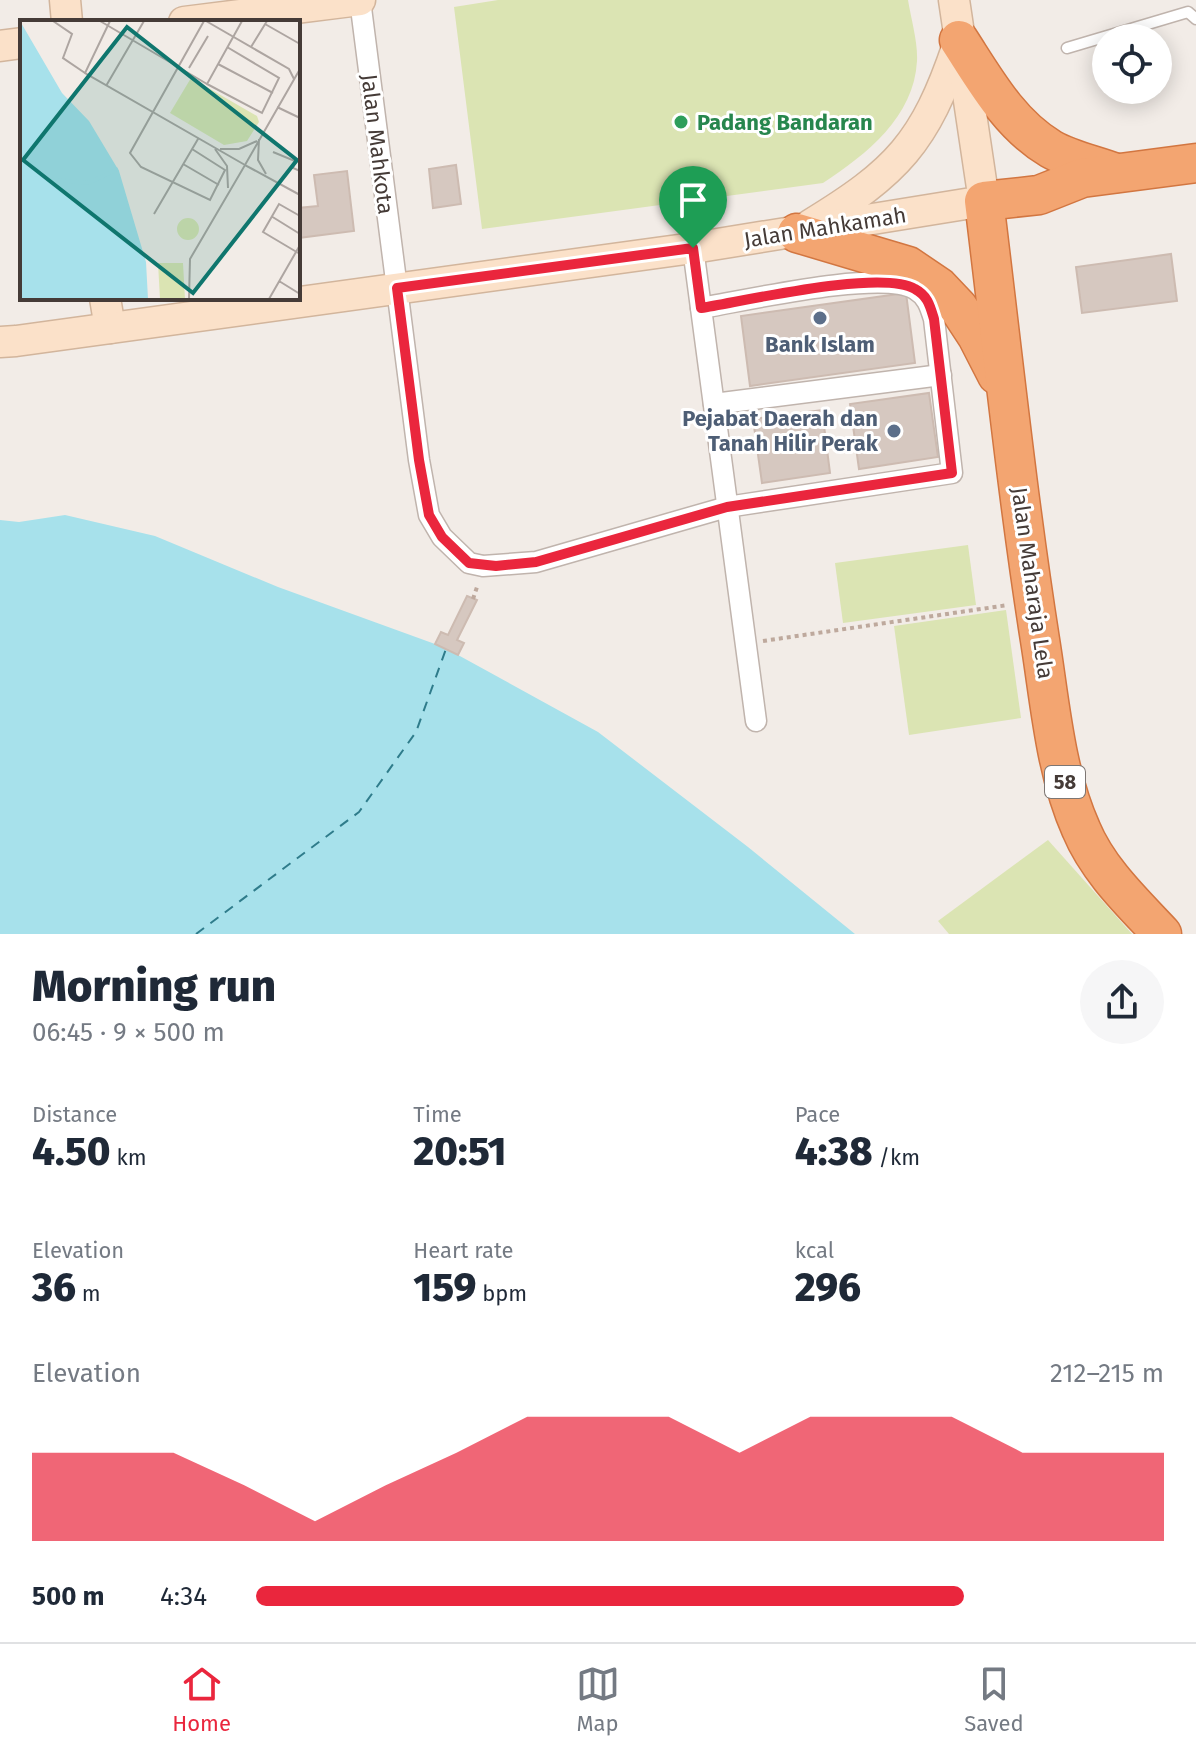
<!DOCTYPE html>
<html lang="en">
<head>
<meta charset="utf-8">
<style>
	:root { --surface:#fff; --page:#f6f6f7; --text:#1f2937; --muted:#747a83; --line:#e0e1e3; --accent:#ea263d }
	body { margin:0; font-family:"Fira Sans",sans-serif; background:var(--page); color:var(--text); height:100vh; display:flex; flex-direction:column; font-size:30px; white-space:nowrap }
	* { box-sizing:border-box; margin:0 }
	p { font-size:26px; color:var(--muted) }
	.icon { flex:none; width:44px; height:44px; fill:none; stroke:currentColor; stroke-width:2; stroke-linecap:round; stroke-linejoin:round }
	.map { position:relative; height:934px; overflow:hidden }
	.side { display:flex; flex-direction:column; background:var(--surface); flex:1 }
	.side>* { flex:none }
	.fabs { position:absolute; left:1092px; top:24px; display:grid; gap:16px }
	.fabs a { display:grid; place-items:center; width:80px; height:80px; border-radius:50%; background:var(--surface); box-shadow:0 4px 20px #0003; font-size:40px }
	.pin { position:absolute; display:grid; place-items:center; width:68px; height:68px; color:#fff; margin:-82px -34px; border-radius:50% 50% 50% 0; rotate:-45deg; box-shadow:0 0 8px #0007 }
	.pin .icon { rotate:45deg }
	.round { display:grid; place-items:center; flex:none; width:84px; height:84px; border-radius:42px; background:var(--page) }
	.headline { display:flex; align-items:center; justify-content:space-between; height:136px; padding:0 32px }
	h1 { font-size:44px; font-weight:800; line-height:60px }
	.metrics { display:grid; grid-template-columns:repeat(3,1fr); gap:12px; height:136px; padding:8px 32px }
	.metrics div { display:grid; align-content:center }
	.metrics b { font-size:40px; font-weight:800 }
	.metrics small { font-size:22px; font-weight:400 }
	.metrics p { font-size:22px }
	.chart { height:224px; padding:16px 32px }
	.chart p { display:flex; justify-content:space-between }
	.chart svg { width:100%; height:144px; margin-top:8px; fill:var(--accent); opacity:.7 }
	ul { padding:0 32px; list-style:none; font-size:26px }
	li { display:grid; grid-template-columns:128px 96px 1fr; align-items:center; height:60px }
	li i { height:20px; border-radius:10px; background:var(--accent) }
	.tab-bar { display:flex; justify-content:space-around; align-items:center; height:112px; border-top:2px solid var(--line); background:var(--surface); font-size:22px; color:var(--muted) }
	.tab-bar a { display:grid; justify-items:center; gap:4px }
	.tab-bar .on { color:var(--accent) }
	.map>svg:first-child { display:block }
	.green { fill:#dbe4b3 }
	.water { fill:#a7e1eb }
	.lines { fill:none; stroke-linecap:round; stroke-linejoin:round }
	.ferry { stroke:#2f7c8b; stroke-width:2; stroke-dasharray:10 8; stroke-linecap:butt }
	.building { fill:#d6c8c0; stroke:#cdbbb1; stroke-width:2 }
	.lane-casing { stroke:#c0b4ad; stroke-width:13 }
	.street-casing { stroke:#c0b4ad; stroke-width:23 }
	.secondary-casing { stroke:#d2b59c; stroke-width:33 }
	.highway-casing { stroke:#d27641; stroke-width:41 }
	.path { stroke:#bea99d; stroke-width:4; stroke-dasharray:4 4; stroke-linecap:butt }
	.lane { stroke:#fff; stroke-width:10 }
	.street { stroke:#fff; stroke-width:20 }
	.secondary { stroke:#fbe1c9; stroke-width:30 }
	.highway { stroke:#f3a571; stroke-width:38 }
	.route-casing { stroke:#fff; stroke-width:16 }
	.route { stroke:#ea263d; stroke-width:10 }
	.leisure-dot { fill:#2e9e5b; stroke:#fff; stroke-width:3 }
	.service-dot { fill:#5c6f8a; stroke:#fff; stroke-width:3 }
	.labels { text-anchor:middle; stroke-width:6; stroke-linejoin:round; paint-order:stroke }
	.shield { fill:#fff; stroke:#7d7673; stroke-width:2 }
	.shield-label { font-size:20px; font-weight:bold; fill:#453b37 }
	.leisure-label { font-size:22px; font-weight:bold; fill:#27864d; stroke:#fff; text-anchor:start }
	.street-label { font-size:22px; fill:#453b37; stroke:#fff }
	.service-label { font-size:22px; font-weight:bold; fill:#4e5e75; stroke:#fff }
	.inset-river { fill:none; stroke:#a7e1eb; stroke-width:4 }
	.inset-road { fill:none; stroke:#ada5a1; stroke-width:2 }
	.view { fill:#0f766e; fill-opacity:0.15; stroke:#0f766e; stroke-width:4 }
	.inset-edge { fill:none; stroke:#453b37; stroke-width:4 }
</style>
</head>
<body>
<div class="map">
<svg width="1196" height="934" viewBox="0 0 1196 934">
	<rect width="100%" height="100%" fill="#f2ece7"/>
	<!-- green -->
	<g class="green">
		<path d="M498,0H908C911,19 918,42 917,61C914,117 867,154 823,183L482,229L454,7Z"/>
		<path d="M968,545L976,605L843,623L835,563Z"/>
		<path d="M1006,610L1021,718L909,735L894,626Z"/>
		<path d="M1048,840L1132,934H949L938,921Z"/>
	</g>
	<!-- water -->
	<path class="water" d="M65,515L155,536L278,587L435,644L458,655L598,732L748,847L855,934H0V520L19,522Z"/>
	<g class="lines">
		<!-- ferry -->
		<path class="ferry" d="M196,934L359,812L416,732L446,649"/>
	</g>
	<!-- building -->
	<g class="building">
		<path d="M456,165L461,204L433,208L429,169Z"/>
		<path d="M347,171L354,231L298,238V208L318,206L314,175Z"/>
		<path d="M1171,254L1177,301L1082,313L1076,267Z"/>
		<path d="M906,293L915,363L750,386L741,316Z"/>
		<path d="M929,393L938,457L859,469L850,404Z"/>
		<path d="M822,410L830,473L762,483L753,419Z"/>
		<path d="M467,596L477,600L457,640L464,643L458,655L435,644L441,632L448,635Z"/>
	</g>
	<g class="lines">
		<!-- lane casing -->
		<g class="lane-casing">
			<path id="lane" d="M1067,48L1188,12L1196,19"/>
		</g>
		<!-- street casing -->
		<g class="street-casing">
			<g id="street">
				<path d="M360,0L419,460L429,515L442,537L469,563L483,566L536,562L727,507L952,473L934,319C930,306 927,296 915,289C881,269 744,301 701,308"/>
				<path d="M693,248L756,721"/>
				<path d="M714,404L941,375"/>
			</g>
		</g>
		<!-- secondary casing -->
		<g class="secondary-casing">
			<g id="secondary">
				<path d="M65,0L67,22"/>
				<path d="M184,22L360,0"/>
				<path d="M0,46L22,43"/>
				<path d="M810,225C897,172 925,143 958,45"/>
				<path d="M105,298L110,328"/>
				<path d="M0,342L16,341L693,248L984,201L954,0"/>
			</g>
		</g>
		<!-- highway casing -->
		<g class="highway-casing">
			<g id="highway">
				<path d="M959,40C985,80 1009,124 1051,149C1070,160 1095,165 1116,173"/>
				<path d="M797,233L908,266L939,287L958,307L977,336L997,375"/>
				<path d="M1162,934C1132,902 1098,870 1081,829C1055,771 1050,702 1040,640C1017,494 1002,347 984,201L1039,195L1082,178L1196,163"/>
			</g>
		</g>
		<!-- path -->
		<g class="path">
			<path d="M473,599L478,584"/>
			<path d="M763,641L1008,605"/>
		</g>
		<!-- lane -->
		<use href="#lane" class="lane"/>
		<!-- street -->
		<use href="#street" class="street"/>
		<!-- secondary -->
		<use href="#secondary" class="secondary"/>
		<!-- highway -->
		<use href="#highway" class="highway"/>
	</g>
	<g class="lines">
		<!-- route casing -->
		<g class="route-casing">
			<path id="route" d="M693,248L701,308C745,301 881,269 915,289C928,296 930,306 934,319L952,473L727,507L536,562L496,566L469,563L442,537L429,515L419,460L397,288Z"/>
		</g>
		<!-- route -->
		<use href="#route" class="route"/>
	</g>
	<!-- markers -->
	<circle class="leisure-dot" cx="681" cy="122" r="8"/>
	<g class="service-dot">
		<circle cx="820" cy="318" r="8"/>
		<circle cx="894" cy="431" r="8"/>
	</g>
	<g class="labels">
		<!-- shield labels -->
		<rect class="shield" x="1045" y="766" width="40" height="32" rx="6"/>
		<g class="shield-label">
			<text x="1065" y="789">58</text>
		</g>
		<!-- leisure labels -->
		<g class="leisure-label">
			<text x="697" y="130">Padang Bandaran</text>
		</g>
		<!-- street labels -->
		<g class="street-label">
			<text transform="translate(378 144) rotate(83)" y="8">Jalan Mahkota</text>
			<text transform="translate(825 227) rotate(-9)" y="8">Jalan Mahkamah</text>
			<text transform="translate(1033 583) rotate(82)" y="8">Jalan Maharaja Lela</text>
		</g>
		<!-- service labels -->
		<g class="service-label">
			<text x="820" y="352">Bank Islam</text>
			<text x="878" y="426" text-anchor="end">Pejabat Daerah dan<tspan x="878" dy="25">Tanah Hilir Perak</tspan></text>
		</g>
	</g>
	<!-- overview -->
	<g transform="translate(20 20)">
		<rect width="280" height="280" fill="#f2ece7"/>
		<path d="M171,58L237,96L239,102L227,121L204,125L150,93ZM157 209a11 11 0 1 1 22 0a11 11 0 1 1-22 0ZM138,243H163L165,279H140Z" fill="#dbe4b3"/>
		<path d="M0,1L42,73L69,101L99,151L126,242L128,279H0Z" fill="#a7e1eb"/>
		<path class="inset-river" d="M0,157L68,163L98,149"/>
		<path class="inset-road" d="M33,1L52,14L43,38L65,53M80,1L187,64M90,1L65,53L225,145L280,49M186,1L269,49L274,59M245,4L280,24M207,27L259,58L242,93L187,64L222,1M231,27L247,1M198,44L253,73M169,48L188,16M86,66L124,1M257,87L280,98M239,119L238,140L246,154M172,129L205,150L190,180L121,147L110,133L184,1M195,129L207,146L208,168M200,129H219L237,121M253,132L275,141L273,148L280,151M163,144L199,165M134,194L178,119M251,196L280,214M280,196L259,184L243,212L280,234M259,261L280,274M169,279L170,239L225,145L280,175M249,279L280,225"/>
		<path class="view" d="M107,7L277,140L173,273L3,140Z"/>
		<rect width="280" height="280" class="inset-edge"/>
	</g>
</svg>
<div class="fabs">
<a><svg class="icon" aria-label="locate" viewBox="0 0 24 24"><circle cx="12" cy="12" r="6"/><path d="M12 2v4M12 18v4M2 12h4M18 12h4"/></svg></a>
</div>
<div class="pin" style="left:693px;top:248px;background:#1e9e55"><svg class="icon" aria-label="arrive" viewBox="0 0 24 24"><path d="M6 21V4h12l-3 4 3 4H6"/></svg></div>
</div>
<section class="side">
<div class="headline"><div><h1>Morning run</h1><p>06:45 · 9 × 500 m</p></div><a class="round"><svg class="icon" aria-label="share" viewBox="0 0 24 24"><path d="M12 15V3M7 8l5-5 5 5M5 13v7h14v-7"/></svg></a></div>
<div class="metrics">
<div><p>Distance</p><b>4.50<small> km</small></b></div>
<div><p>Time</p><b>20:51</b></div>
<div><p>Pace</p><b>4:38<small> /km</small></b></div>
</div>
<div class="metrics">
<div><p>Elevation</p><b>36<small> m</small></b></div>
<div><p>Heart rate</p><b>159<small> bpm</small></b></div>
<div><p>kcal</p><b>296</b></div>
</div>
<div class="chart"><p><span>Elevation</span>212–215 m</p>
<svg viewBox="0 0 160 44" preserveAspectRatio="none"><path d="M0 44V17L10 17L20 17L30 27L40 38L50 27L60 17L70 6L80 6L90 6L100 17L110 6L120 6L130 6L140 17L150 17L160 17V44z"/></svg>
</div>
<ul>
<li><b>500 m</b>4:34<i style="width:78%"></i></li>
</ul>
</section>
<nav class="tab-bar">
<a class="on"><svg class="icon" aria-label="home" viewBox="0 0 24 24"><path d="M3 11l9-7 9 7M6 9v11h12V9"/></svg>Home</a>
<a><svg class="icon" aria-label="map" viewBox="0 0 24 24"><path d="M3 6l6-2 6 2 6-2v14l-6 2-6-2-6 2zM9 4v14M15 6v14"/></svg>Map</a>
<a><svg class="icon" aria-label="saved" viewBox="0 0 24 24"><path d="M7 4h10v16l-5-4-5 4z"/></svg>Saved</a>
</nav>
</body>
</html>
